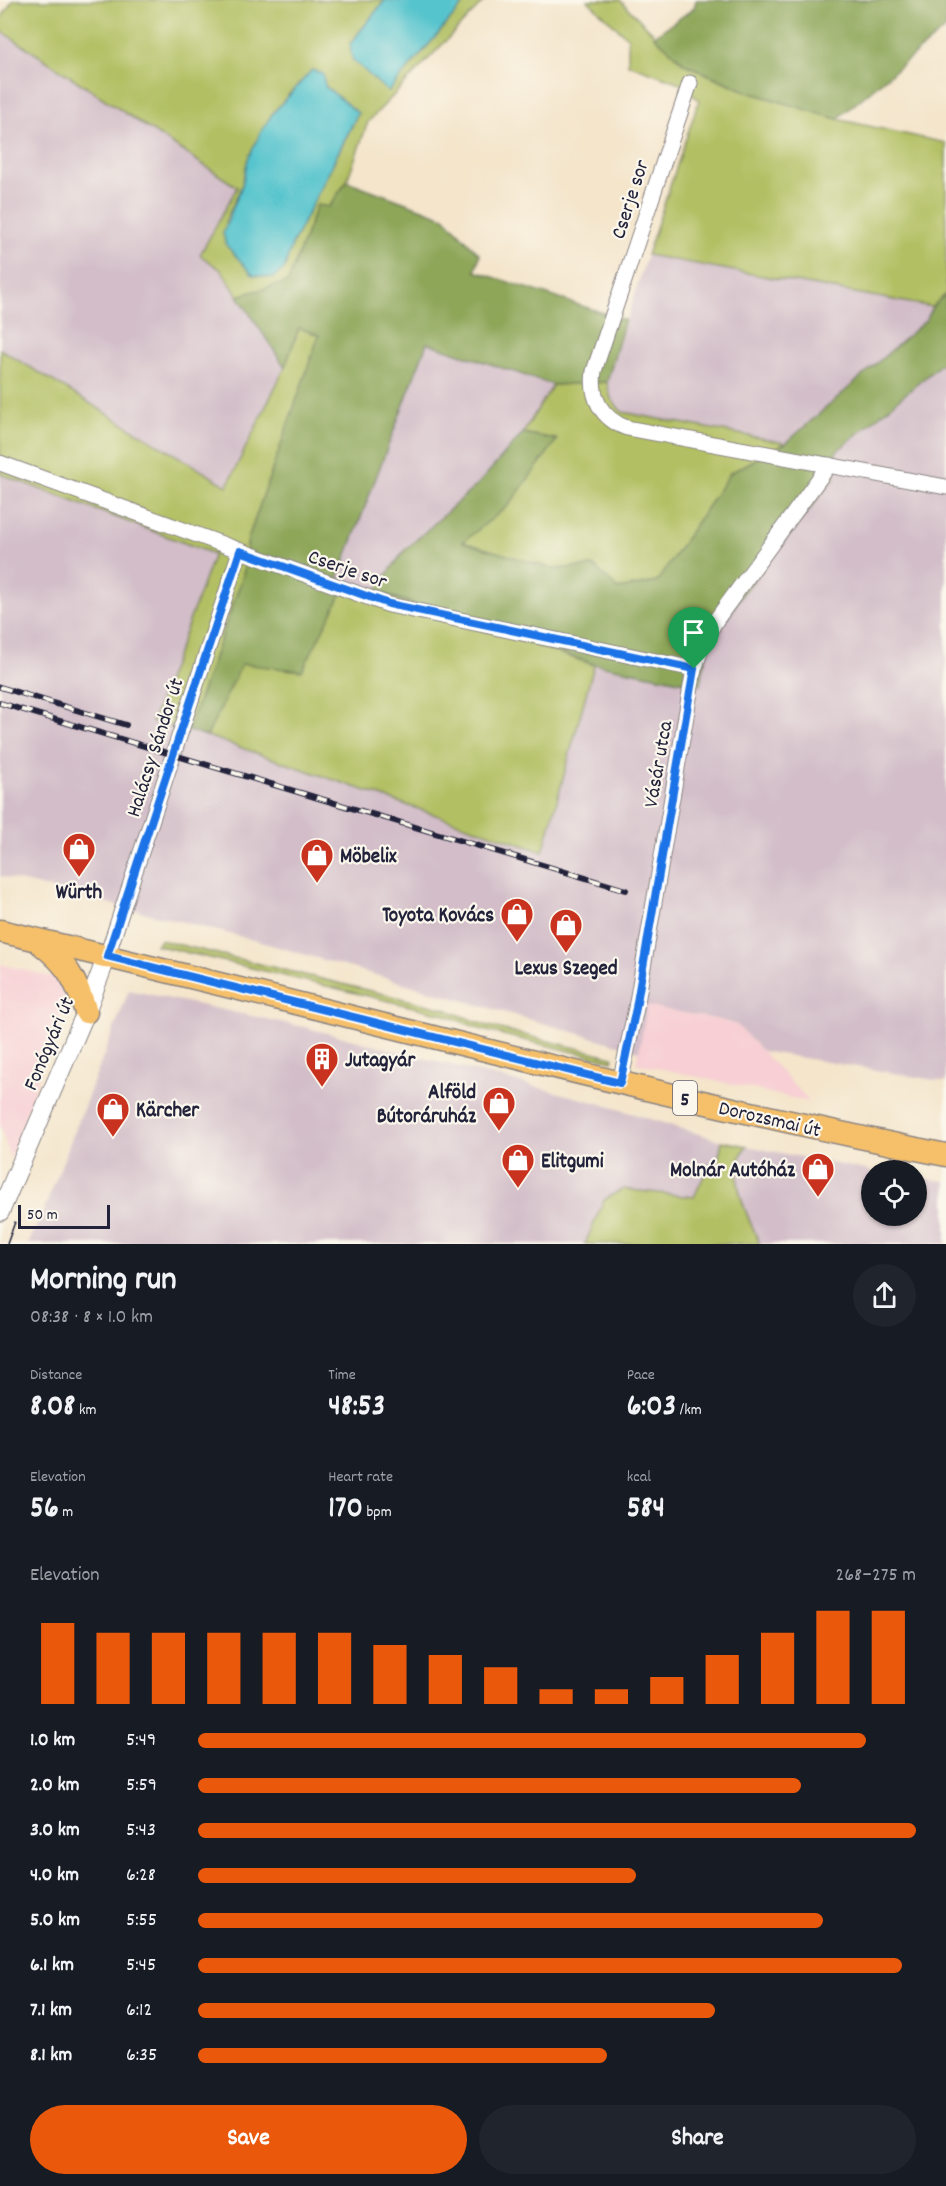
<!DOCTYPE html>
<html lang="en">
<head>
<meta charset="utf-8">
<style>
	:root { --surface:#171b24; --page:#20242c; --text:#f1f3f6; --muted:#9ea1a6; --accent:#ea580c }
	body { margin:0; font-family:Dekko,sans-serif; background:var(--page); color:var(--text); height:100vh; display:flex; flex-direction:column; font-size:22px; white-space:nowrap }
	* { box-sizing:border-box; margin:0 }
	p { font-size:20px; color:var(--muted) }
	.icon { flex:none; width:33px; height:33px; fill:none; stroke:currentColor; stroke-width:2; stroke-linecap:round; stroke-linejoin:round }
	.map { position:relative; height:1244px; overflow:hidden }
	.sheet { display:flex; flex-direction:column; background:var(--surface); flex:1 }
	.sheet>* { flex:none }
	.fabs { position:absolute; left:861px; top:1160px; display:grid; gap:12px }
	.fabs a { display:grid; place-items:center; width:66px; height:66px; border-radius:50%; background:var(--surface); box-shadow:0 2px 4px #0004; font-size:30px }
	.scale { position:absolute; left:18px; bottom:15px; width:92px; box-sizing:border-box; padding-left:6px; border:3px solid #22223b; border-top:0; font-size:16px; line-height:21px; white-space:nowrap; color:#22223b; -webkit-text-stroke:4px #fbf7ec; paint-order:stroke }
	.pin { position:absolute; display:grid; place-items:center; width:51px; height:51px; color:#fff; margin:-62px -26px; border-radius:50% 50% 50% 0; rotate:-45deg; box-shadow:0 0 6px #0007 }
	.pin .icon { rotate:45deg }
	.round { display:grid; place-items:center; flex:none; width:63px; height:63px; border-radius:32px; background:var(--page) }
	.headline { display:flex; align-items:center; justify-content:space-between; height:102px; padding:0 30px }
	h1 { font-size:33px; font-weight:700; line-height:45px }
	.figures { display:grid; grid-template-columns:repeat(3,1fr); gap:9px; height:102px; padding:6px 30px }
	.figures div { display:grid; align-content:center }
	.figures b { font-size:30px; font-weight:700 }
	.figures small { font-size:16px; font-weight:400 }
	.figures p { font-size:16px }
	.chart { height:168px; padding:12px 30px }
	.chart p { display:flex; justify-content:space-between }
	.chart svg { width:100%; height:108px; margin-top:6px; stroke:var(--accent); stroke-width:6 }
	.primary-button { display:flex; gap:12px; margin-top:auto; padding:12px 30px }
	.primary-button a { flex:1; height:69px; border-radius:36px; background:var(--accent); color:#fff; font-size:24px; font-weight:700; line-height:69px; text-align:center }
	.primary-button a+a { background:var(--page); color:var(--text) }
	ul { padding:0 30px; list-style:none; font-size:20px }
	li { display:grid; grid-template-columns:96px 72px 1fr; align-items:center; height:45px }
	li i { height:15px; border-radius:8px; background:var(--accent) }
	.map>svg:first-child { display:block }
	.built { fill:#f7cfd4 }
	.industrial { fill:#d2bdc8 }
	.green { fill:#b2c063; stroke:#6a714f; stroke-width:1.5; fill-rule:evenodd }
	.forest { fill:#8da659; stroke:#58644a; stroke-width:1.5 }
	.water { fill:#57c4cd; stroke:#3c7384; stroke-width:1.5 }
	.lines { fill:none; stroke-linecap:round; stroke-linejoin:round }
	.minor-casing { stroke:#8b8483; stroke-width:17 }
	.tertiary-casing { stroke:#8b8483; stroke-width:20 }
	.primary-casing { stroke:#8b8483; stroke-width:25 }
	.minor { stroke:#fff; stroke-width:15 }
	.tertiary { stroke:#fff; stroke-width:18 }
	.primary { stroke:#f6c06b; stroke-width:22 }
	.tram { stroke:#22223b; stroke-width:1.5 }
	.rail-casing { stroke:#22223b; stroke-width:6 }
	.rail { stroke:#fbf7ec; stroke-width:4; stroke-dasharray:11; stroke-linecap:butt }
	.route-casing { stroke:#fff; stroke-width:12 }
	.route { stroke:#1a73e8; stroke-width:8 }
	.labels { text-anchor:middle; stroke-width:4.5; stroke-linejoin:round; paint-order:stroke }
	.shield { fill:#fbf7ec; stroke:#636270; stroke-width:1.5 }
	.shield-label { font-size:20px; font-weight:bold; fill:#22223b }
	.street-label { font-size:21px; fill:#22223b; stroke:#fbf7ec }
	.poi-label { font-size:21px; font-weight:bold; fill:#22223b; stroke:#fbf7ec; text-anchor:start }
</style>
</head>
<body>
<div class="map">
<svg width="946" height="1244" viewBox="0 0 946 1244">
	<rect width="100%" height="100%" fill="#fbf7ec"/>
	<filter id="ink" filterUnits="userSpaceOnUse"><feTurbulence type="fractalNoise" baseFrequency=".0167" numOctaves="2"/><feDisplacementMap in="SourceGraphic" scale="12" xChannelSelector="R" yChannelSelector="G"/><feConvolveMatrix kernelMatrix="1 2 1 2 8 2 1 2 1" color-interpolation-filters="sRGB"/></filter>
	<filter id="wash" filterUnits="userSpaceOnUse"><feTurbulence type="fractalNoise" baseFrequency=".008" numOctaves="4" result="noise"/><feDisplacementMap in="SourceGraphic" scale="24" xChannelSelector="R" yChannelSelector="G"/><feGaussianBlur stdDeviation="1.35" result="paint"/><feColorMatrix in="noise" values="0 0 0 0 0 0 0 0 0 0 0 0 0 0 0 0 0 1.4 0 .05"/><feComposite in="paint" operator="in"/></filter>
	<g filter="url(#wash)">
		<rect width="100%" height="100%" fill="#f4e5cb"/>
		<!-- built -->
		<g class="built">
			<path d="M0,964L53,977L65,989L66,1001L10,1159L0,1124Z"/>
			<path d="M647,1006L716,1019L737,1025L810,1102L636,1063Z"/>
		</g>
		<!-- industrial -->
		<g class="industrial">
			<path d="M0,30L237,187L200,255L221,270L285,367L228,486L0,349Z"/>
			<path d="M647,255L932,307L928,319L786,443L622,412L611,399L607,382Z"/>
			<path d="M427,343L553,385L523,433L479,483L404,551L375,591L338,578Z"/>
			<path d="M946,360V1082L762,1051L737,1025L716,1019L647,1006L639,1051L254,940L0,876V474L215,554L153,722L207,736L543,852L594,665L700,685L707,651L741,596L835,478L836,452Z"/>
			<path d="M129,990L304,1027L598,1103L722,1141L718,1161L709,1165L694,1197L622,1189L604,1200L585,1244H28L44,1210Z"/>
			<path d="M747,1146L871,1171L872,1215H916L917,1178L946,1181V1244H760L741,1201L737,1181L743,1151Z"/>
		</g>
		<!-- green -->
		<g class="green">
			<path d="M13,0H385L350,44L388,92L467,0H485L368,122L347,181L329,207L317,205L288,282L238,296L221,270L200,255L237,187L0,30V20ZM300,82L325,86L358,114L292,245L284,269L225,222L242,185L248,159L262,130L273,113Z"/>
			<path d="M587,0H620L684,64L748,92L837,119L946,143V294L932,307L647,255L699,100L677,82L628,64V38Z"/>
			<path d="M299,328L320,335L248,539L243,576L188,731L152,722L214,554L0,474V349L227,486L285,367Z"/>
			<path d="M607,382L611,399L622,412L786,443L730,473L657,582L617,589L594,566L554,569L462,542L509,505L556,439L523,433L553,385Z"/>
			<path d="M347,583L594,665L543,852L207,736L242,663Z"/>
			<path d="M160,940L445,1009L484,1025L613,1057L612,1061L483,1030L443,1014L156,945Z"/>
			<path d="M722,1141L747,1146C724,1173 748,1217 760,1244H585L604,1200L622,1189L694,1197L709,1165L718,1161Z"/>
		</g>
		<!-- forest -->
		<g class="forest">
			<path d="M696,0H946V28L837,119L748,92L685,64L654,36L694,8Z"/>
			<path d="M347,181L444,217L480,255L475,271L625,320L607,382L553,385L427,343L338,578L347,583L302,671L242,664L207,736L188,731L243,576L248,539L319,335L299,328L285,367L238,296L288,282L317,205L329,207Z"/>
			<path d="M946,294V360L836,452L835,477L741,596L707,651L700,685L594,664L375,591L404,551L479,483L523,433L557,440L509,505L463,542L554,569L594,566L618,589L657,582L730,473L786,443L927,319L932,307Z"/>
		</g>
		<!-- water -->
		<g class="water">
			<path d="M385,0H467L388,92L352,59L350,44Z"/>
			<path d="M312,70L323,74L325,86L358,113L292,245L284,269L273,278L253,275L226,245L223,233L242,185L248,159L262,130L273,113Z"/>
		</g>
	</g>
	<g filter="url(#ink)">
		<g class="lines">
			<!-- minor casing -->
			<g class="minor-casing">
				<g id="minor">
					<path d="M690,83L594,371C590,398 602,419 627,428L946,487"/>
					<path d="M0,463L389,605L694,669"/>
					<path d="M107,956L240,551"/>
					<path d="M620,1083L636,1008L694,669L704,641L716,620L829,465"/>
				</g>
			</g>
			<!-- tertiary casing -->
			<g class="tertiary-casing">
				<path id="tertiary" d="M0,1212L86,1012L107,956"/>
			</g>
			<!-- primary casing -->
			<g class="primary-casing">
				<g id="primary">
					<path d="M0,931C316,1005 628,1091 946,1155"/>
					<path d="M40,943C67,964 76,979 86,1012"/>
				</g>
			</g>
			<!-- minor -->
			<use href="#minor" class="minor"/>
			<!-- tertiary -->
			<use href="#tertiary" class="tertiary"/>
			<!-- primary -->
			<use href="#primary" class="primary"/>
			<!-- tram -->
			<path class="tram" d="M7,1244L15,1222"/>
			<!-- rail casing -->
			<g class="rail-casing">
				<g id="rail">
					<path d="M0,687L126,725"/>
					<path d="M0,703L626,890"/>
				</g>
			</g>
			<!-- rail -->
			<use href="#rail" class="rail"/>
		</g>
	</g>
	<g class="lines" filter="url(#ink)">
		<!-- route casing -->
		<g class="route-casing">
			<path id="route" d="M240,551L389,604L694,669L636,1008L620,1083L107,956Z"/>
		</g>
		<!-- route -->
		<use href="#route" class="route"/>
	</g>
	<!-- icons -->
	<defs>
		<g id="shop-pin" transform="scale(1.725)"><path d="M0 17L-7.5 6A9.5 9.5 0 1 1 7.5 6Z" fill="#c8321e" stroke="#fbf7ec"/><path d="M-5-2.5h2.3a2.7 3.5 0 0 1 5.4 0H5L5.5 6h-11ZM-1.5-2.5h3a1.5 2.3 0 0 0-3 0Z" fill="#fff"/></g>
		<g id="building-pin" transform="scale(1.725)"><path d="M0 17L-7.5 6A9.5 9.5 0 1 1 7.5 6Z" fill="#c8321e" stroke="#fbf7ec"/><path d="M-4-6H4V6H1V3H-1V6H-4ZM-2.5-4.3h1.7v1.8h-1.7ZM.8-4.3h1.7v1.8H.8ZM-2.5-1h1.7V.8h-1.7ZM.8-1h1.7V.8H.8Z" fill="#fff"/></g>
	</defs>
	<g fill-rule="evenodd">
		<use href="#shop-pin" x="79" y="849"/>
		<use href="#shop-pin" x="317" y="855"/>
		<use href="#shop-pin" x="517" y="914"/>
		<use href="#shop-pin" x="566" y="925"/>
		<use href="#building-pin" x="322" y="1059"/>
		<use href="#shop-pin" x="499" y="1103"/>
		<use href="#shop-pin" x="113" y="1109"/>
		<use href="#shop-pin" x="518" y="1160"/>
		<use href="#shop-pin" x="818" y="1169"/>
	</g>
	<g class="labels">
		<!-- shield labels -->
		<rect class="shield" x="673" y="1081" width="24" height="34" rx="4.5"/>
		<g class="shield-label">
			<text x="685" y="1105">5</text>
		</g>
		<!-- street labels -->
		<g class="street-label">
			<text transform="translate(629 199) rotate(-72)" y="7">Cserje sor</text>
			<text transform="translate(348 568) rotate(19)" y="7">Cserje sor</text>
			<text transform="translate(154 747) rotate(-72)" y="7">Halácsy Sándor út</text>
			<text transform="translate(657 764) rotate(-80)" y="7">Vásár utca</text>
			<text transform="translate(48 1043) rotate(-67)" y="7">Fonógyári út</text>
			<text transform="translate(770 1118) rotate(13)" y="7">Dorozsmai út</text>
		</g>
		<!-- poi labels -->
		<g class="poi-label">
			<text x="340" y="862">Möbelix</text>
			<text x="79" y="898" text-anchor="middle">Würth</text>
			<text x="494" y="921" text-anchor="end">Toyota Kovács</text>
			<text x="566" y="974" text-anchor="middle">Lexus Szeged</text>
			<text x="345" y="1066">Jutagyár</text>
			<text x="476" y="1098" text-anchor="end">Alföld<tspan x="476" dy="24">Bútoráruház</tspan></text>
			<text x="136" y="1116">Kärcher</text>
			<text x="541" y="1167">Elitgumi</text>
			<text x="795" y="1176" text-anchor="end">Molnár Autóház</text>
		</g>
	</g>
</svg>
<div class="fabs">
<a><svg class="icon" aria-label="locate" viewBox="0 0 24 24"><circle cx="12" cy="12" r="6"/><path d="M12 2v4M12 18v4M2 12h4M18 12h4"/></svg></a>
</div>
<div class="scale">50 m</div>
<div class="pin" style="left:694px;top:669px;background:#1e9e55"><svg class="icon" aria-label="arrive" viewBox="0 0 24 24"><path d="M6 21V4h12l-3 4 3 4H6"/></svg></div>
</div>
<section class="sheet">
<div class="headline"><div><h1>Morning run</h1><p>08:38 · 8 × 1.0 km</p></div><a class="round"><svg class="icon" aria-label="share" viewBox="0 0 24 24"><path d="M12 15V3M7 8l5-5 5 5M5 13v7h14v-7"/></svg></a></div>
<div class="figures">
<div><p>Distance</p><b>8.08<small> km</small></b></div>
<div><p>Time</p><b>48:53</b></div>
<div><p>Pace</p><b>6:03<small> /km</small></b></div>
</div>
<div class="figures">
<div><p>Elevation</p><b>56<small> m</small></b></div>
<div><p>Heart rate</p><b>170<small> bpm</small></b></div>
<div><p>kcal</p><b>584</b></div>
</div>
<div class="chart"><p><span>Elevation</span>268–275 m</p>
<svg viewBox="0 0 160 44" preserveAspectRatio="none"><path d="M5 44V11M15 44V15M25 44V15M35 44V15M45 44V15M55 44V15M65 44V20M75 44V24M85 44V29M95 44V38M105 44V38M115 44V33M125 44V24M135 44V15M145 44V6M155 44V6"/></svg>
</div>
<ul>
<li><b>1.0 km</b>5:49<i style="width:93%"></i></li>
<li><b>2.0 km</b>5:59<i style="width:84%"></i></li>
<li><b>3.0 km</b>5:43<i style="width:100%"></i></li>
<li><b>4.0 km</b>6:28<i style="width:61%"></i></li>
<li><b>5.0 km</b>5:55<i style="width:87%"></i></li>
<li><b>6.1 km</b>5:45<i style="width:98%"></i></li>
<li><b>7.1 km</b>6:12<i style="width:72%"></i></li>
<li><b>8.1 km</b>6:35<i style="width:57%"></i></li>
</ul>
<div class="primary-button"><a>Save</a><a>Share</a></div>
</section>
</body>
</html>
